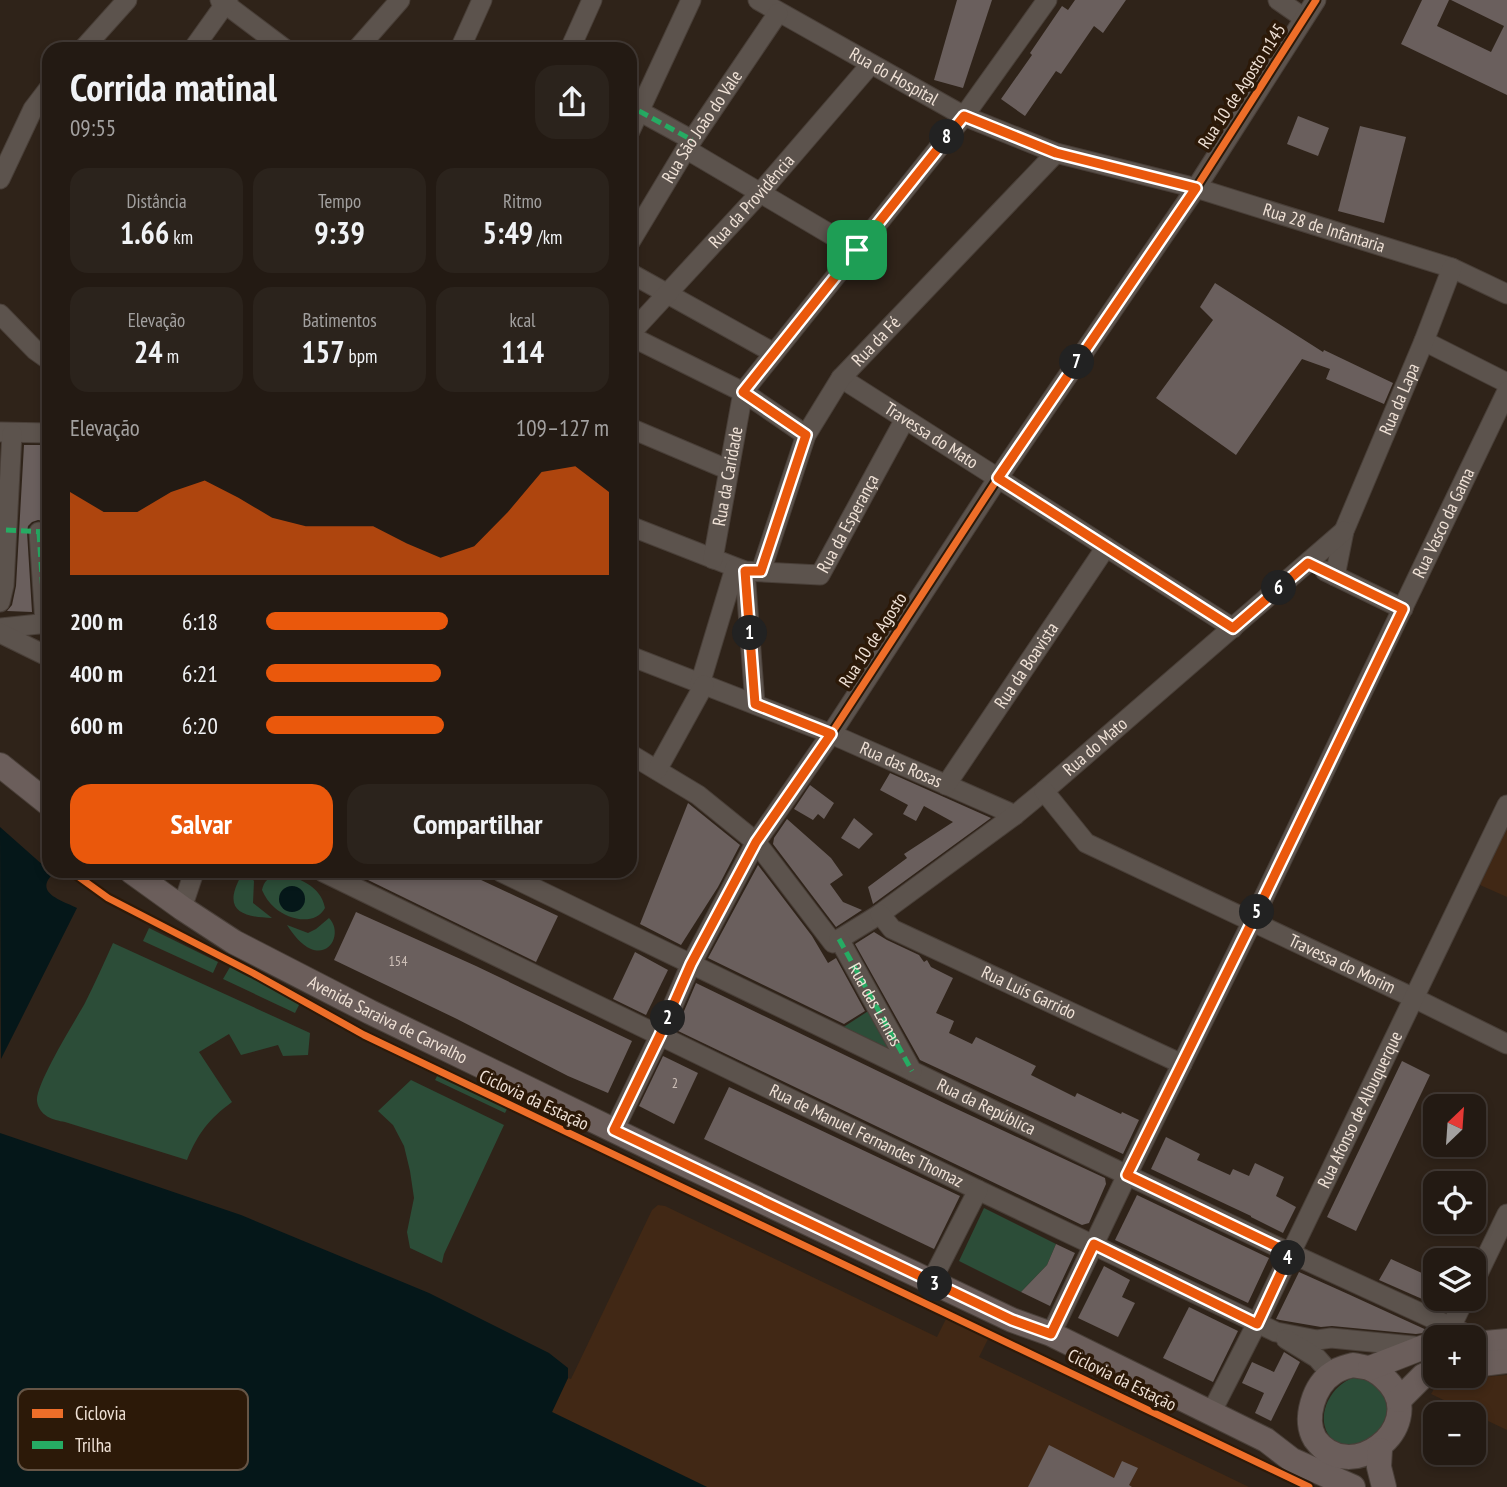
<!DOCTYPE html>
<html lang="pt">
<head>
<meta charset="utf-8">
<style>
	:root { --surface:#231a13; --page:#2b231c; --text:#f1f3f6; --muted:#a3a1a0; --line:#403833; --accent:#ea580c }
	body { margin:0; font-family:"PT Sans Narrow",sans-serif; background:var(--page); color:var(--text); height:100vh; display:flex; flex-direction:column; font-size:26px; white-space:nowrap }
	* { box-sizing:border-box; margin:0 }
	p { font-size:23px; color:var(--muted) }
	.icon { flex:none; width:38px; height:38px; fill:none; stroke:currentColor; stroke-width:2; stroke-linecap:round; stroke-linejoin:round }
	.map { position:relative; flex:1; overflow:hidden }
	.panel { position:absolute; left:42px; top:42px; width:595px; height:836px; display:flex; flex-direction:column; background:var(--surface); border-radius:21px; box-shadow:0 4px 10px #0003,0 0 0 2px var(--line) }
	.panel>* { flex:none }
	.needle { width:46px; rotate:25deg }
	.buttons { position:absolute; left:1423px; top:1094px; display:grid; gap:14px }
	.buttons a { display:grid; place-items:center; width:63px; height:63px; border-radius:14px; background:var(--surface); box-shadow:0 4px 10px #0003,0 0 0 2px var(--line); font-size:35px }
	.pin { position:absolute; display:grid; place-items:center; width:60px; height:60px; color:#fff; margin:-30px; border-radius:14px; box-shadow:0 4px 10px #0006 }
	.km { position:absolute; width:35px; height:35px; margin:-18px; border-radius:50%; background:#222; color:#fff; font-size:19px; line-height:35px; text-align:center }
	.round { display:grid; place-items:center; flex:none; width:74px; height:74px; border-radius:21px; background:var(--page) }
	.summary { display:flex; align-items:center; justify-content:space-between; height:119px; padding:0 28px }
	h1 { font-size:38px; font-weight:800; line-height:52px }
	.stats { display:grid; grid-template-columns:repeat(3,1fr); gap:10px; height:119px; padding:7px 28px }
	.stats div { display:grid; align-content:center; border-radius:18px; background:var(--page); text-align:center }
	.stats b { font-size:30px; font-weight:800 }
	.stats small { font-size:19px; font-weight:400 }
	.stats p { font-size:19px }
	.chart { height:196px; padding:14px 28px }
	.chart p { display:flex; justify-content:space-between }
	.chart svg { width:100%; height:126px; margin-top:7px; fill:var(--accent); opacity:.7 }
	.action { display:flex; gap:14px; margin-top:auto; padding:14px 28px }
	.action a { flex:1; height:80px; border-radius:21px; background:var(--accent); color:#fff; font-size:28px; font-weight:800; line-height:80px; text-align:center }
	.action a+a { background:var(--page); color:var(--text) }
	ul { padding:0 28px; list-style:none; font-size:23px }
	li { display:grid; grid-template-columns:112px 84px 1fr; align-items:center; height:52px }
	li i { height:18px; border-radius:9px; background:var(--accent) }
	.map>svg:first-child { display:block }
	.built { fill:#412815 }
	.green { fill:#2c4d38 }
	.water { fill:#051719 }
	.building { fill:#6a5f5d }
	.lines { fill:none; stroke-linecap:round; stroke-linejoin:round }
	.minor-casing { stroke:#493f38; stroke-width:21 }
	.major-casing { stroke:#493f38; stroke-width:26 }
	.minor { stroke:#5c534d; stroke-width:19 }
	.major { stroke:#6b5e5b; stroke-width:24 }
	.quiet { stroke:#26ab63; stroke-width:5; stroke-dasharray:10 5; stroke-linecap:butt }
	.cycleway-casing { stroke:#2c1908; stroke-width:11 }
	.cycleway { stroke:#ee6e29; stroke-width:7 }
	.route-casing { stroke:#fff; stroke-width:14 }
	.route { stroke:#ea580c; stroke-width:9 }
	.labels { text-anchor:middle; stroke-width:7; stroke-linejoin:round; paint-order:stroke }
	.number-label { font-size:14px; fill:#cec0b8 }
	.street-label { font-size:18px; fill:#efe1d6; stroke:#2c1908 }
	.key { fill:#2c1908; stroke:#665546; stroke-width:2 }
	.key-label { font-size:19px; fill:#efe1d6 }
</style>
</head>
<body>
<div class="map">
<svg width="1507" height="1487" viewBox="0 0 1507 1487">
	<rect width="100%" height="100%" fill="#2f2319"/>
	<!-- built -->
	<g class="built">
		<path d="M1507,828V897L1480,885Z"/>
		<path d="M658,1205L665,1206L937,1337L946,1319L988,1339L979,1357L1249,1487H707L552,1412L568,1378L571,1379L652,1210Z"/>
		<path d="M1507,1375V1430L1431,1394L1439,1381Z"/>
	</g>
	<!-- green -->
	<g class="green">
		<path d="M249,875L254,881L253,903L272,918C241,917 223,910 240,878Z"/>
		<path d="M277,875C298,876 321,886 325,908C315,926 289,920 275,908C269,903 265,897 262,890C264,881 268,878 277,875Z"/>
		<path d="M329,918C342,931 332,957 311,949C301,945 293,934 287,925L308,933L316,929Z"/>
		<path d="M149,928L218,962L213,973L143,941Z"/>
		<path d="M113,943L310,1033L308,1055L283,1056L278,1045L241,1055L229,1034L199,1052L232,1102C209,1119 198,1133 187,1160L65,1122C53,1120 39,1116 37,1101C35,1085 75,1021 85,1003C95,983 104,963 113,943Z"/>
		<path d="M230,967L301,1001L295,1013L223,979Z"/>
		<path d="M876,1006L912,1071L839,1030Z"/>
		<path d="M441,1069L511,1101L505,1113L435,1080Z"/>
		<path d="M411,1080L504,1125L444,1254L442,1263L410,1248L407,1232L414,1198L410,1171L404,1146L393,1125L378,1111Z"/>
		<path d="M984,1208L1056,1244L1047,1265L1021,1292L959,1261Z"/>
		<path d="M1353,1378C1364,1378 1372,1380 1378,1389C1381,1392 1384,1394 1385,1398C1393,1414 1378,1433 1367,1444L1341,1446C1336,1442 1331,1439 1328,1434C1316,1413 1332,1385 1353,1378Z"/>
	</g>
	<!-- water -->
	<g class="water">
		<path d="M0,827L53,874C33,893 63,901 77,908L1,1059Z"/>
		<circle cx="292" cy="899" r="13"/>
		<path d="M0,1133L241,1215L429,1293L549,1353L568,1368V1378L552,1412L707,1487H0Z"/>
	</g>
	<!-- building -->
	<g class="building">
		<path d="M957,0H992L963,88L934,80Z"/>
		<path d="M1075,0H1126L1103,33L1094,26L1061,74L1056,71L1025,116L1001,99L1032,55L1030,53L1062,6L1068,10Z"/>
		<path d="M1422,0H1449L1437,26L1491,52L1504,26L1451,0H1507V95L1401,44Z"/>
		<path d="M1298,116L1329,128L1318,156L1287,144Z"/>
		<path d="M1360,126L1406,137L1384,223L1338,211Z"/>
		<path d="M1215,283L1323,352L1324,350L1393,383L1384,404L1326,379L1330,369L1302,359L1236,455L1156,398L1213,320L1200,307Z"/>
		<path d="M24,445H49V525L44,521L38,520L32,522L28,526L27,532L32,612L7,611L12,605L16,586Z"/>
		<path d="M890,773L991,818L873,904L868,887L907,858L904,854L953,822L924,806L916,821L903,814L908,805L880,790Z"/>
		<path d="M810,785L834,803L824,819L818,814L813,820L794,809Z"/>
		<path d="M688,803L740,845L718,887L681,945L640,924Z"/>
		<path d="M854,818L873,834L859,849L841,838Z"/>
		<path d="M787,819L831,858L843,875L830,884L843,902L862,910L836,927L773,844L774,838Z"/>
		<path d="M758,865L812,936L828,963L836,958L865,1011L844,1024L708,958Z"/>
		<path d="M373,872H464L558,916L536,962L368,880Z"/>
		<path d="M356,912L476,966L632,1041L608,1093L568,1076L457,1019L334,960Z"/>
		<path d="M874,932L887,940L919,955L924,962L927,960L931,967L953,978L936,1013L954,1021L949,1033L972,1044L976,1037L1036,1066L1031,1075L1075,1097L1077,1093L1121,1114L1122,1112L1139,1120L1123,1154L920,1060L855,944Z"/>
		<path d="M635,952L668,970L646,1015L613,999Z"/>
		<path d="M696,983L946,1104L1105,1178L1106,1184L1089,1223L1082,1225L676,1030Z"/>
		<path d="M663,1056L698,1073L674,1124L639,1106Z"/>
		<path d="M1402,1061L1430,1075L1356,1231L1327,1217Z"/>
		<path d="M729,1087L960,1196L934,1249L704,1139Z"/>
		<path d="M1166,1137L1200,1154L1197,1160L1230,1175L1233,1169L1249,1176L1255,1163L1284,1177L1276,1196L1296,1207L1283,1233L1251,1217V1216L1151,1169Z"/>
		<path d="M1137,1195L1269,1258L1248,1303L1115,1240Z"/>
		<path d="M1056,1244L1075,1253L1050,1306L1021,1292L1047,1265Z"/>
		<path d="M1391,1259L1435,1279V1290L1429,1302L1379,1280Z"/>
		<path d="M1104,1266L1130,1280L1122,1297L1135,1303L1118,1337L1078,1318Z"/>
		<path d="M1299,1272L1348,1294L1431,1332L1416,1334L1332,1326L1321,1327L1280,1320L1276,1319Z"/>
		<path d="M1189,1307L1238,1331L1213,1382L1163,1358Z"/>
		<path d="M1284,1352L1300,1362L1271,1421L1255,1413L1264,1393L1242,1383L1252,1362L1274,1372Z"/>
		<path d="M1049,1445L1114,1478L1122,1461L1138,1468L1129,1485L1132,1487H1028Z"/>
	</g>
	<g class="lines">
		<!-- minor casing -->
		<g class="minor-casing">
			<g id="minor">
				<path d="M220,0L285,49"/>
				<path id="s1" d="M758,0L964,116L1056,153L1196,188L1452,268L1507,294"/>
				<path d="M1278,0L1304,18"/>
				<path d="M83,49L127,0"/>
				<path d="M193,49L228,0"/>
				<path d="M357,49L400,0"/>
				<path d="M460,49L482,0"/>
				<path d="M570,49L592,0"/>
				<path d="M639,111L692,140"/>
				<path d="M630,131L691,0"/>
				<path d="M686,149L857,250"/>
				<path d="M0,179L33,109L49,88"/>
				<path id="s2" d="M630,242L686,149L778,13"/>
				<path d="M630,273L774,353"/>
				<path d="M0,314L35,350L49,360"/>
				<path id="s3" d="M630,334L760,193L871,64"/>
				<path d="M630,336L743,392L806,435"/>
				<path d="M1424,341L1507,383"/>
				<path id="s4" d="M841,378L1233,628"/>
				<path d="M630,428L729,470"/>
				<path d="M1,432L49,433"/>
				<path id="s5" d="M630,526L745,571L820,575L905,419"/>
				<path d="M39,532L45,623"/>
				<path id="s6" d="M713,559L743,392L964,116L1047,0"/>
				<path d="M745,571L755,704"/>
				<path id="s7" d="M761,571L806,435L841,378L1056,153"/>
				<path d="M1325,571L1403,609"/>
				<path id="s8" d="M1335,576L1344,531L1424,341L1452,268"/>
				<path d="M0,602L4,585L12,433"/>
				<path d="M0,628L49,623"/>
				<path d="M0,633L49,657"/>
				<path id="s9" d="M630,656L831,734L1015,815"/>
				<path d="M700,684L735,568"/>
				<path id="s10" d="M630,754L698,795L756,842L833,943L880,914L1015,815L1044,791L1344,531"/>
				<path d="M657,770L704,685"/>
				<path id="s11" d="M946,785L1106,547"/>
				<path id="s12" d="M1044,791L1086,843L1414,998L1507,1044"/>
				<path id="s13" d="M323,872L978,1190L1276,1332L1317,1340L1331,1338L1423,1347"/>
				<path id="s14" d="M501,872L1127,1175L1290,1253L1473,1337"/>
				<path d="M182,908L194,872"/>
				<path id="s15" d="M880,914L892,929L1182,1064"/>
				<path d="M839,939L912,1071"/>
				<path d="M614,1130L660,1035L691,964L756,842L831,734L998,478L1196,188L1316,0"/>
				<path d="M931,1282L978,1190"/>
				<path d="M1474,1282L1507,1214"/>
				<path d="M1451,1327L1465,1298"/>
				<path id="s16" d="M1051,1334L1127,1175L1252,922L1507,391"/>
				<path d="M1286,1339L1317,1358L1331,1374"/>
				<path id="s17" d="M1211,1413L1257,1323L1507,805"/>
			</g>
		</g>
		<!-- major casing -->
		<g class="major-casing">
			<g id="major">
				<path d="M0,765L49,804"/>
				<path id="s18" d="M132,872L182,908L234,942L370,1012L673,1159L1012,1320L1051,1334L1266,1440L1292,1460L1353,1487"/>
				<path d="M1474,1344L1507,1341"/>
				<path d="M1353,1365C1358,1366 1364,1367 1369,1368C1377,1371 1384,1377 1390,1384C1426,1428 1350,1487 1315,1439C1303,1419 1314,1385 1333,1373C1339,1368 1346,1367 1353,1365Z"/>
				<path d="M1474,1365L1507,1361"/>
				<path d="M1370,1368L1424,1347H1435"/>
				<path d="M1399,1400L1423,1376L1435,1370"/>
				<path d="M1380,1450L1379,1467L1384,1487"/>
			</g>
		</g>
		<!-- minor -->
		<use href="#minor" class="minor"/>
		<!-- major -->
		<use href="#major" class="major"/>
		<!-- quiet -->
		<g class="quiet">
			<path d="M639,111L692,140"/>
			<path d="M6,530L49,532"/>
			<path d="M39,532L45,623"/>
			<path id="s19" d="M839,939L912,1071"/>
		</g>
		<!-- cycleway casing -->
		<g class="cycleway-casing">
			<g id="cycleway">
				<path d="M72,872L108,898L253,973L364,1035L1309,1487"/>
				<path d="M614,1130L660,1035L691,964L756,842L831,734L998,478L1196,188L1316,0"/>
			</g>
		</g>
		<!-- cycleway -->
		<use href="#cycleway" class="cycleway"/>
	</g>
	<g class="lines">
		<!-- route casing -->
		<g class="route-casing">
			<path id="route" d="M964,116L1056,153L1196,188L998,478L1233,628L1308,563L1403,609L1252,922L1127,1175L1290,1253L1257,1324L1094,1244L1051,1334L1012,1320L614,1130L660,1035L691,964L756,842L831,734L755,704L745,571H761L806,435L743,392Z"/>
		</g>
		<!-- route -->
		<use href="#route" class="route"/>
	</g>
	<g class="labels">
		<!-- number labels -->
		<g class="number-label">
			<text x="398" y="966">154</text>
			<text x="675" y="1088">2</text>
		</g>
		<!-- street labels -->
		<g class="street-label">
			<text dy="6" stroke="none"><textPath href="#s1" startOffset="156">Rua do Hospital</textPath></text>
			<text transform="translate(1242 86) rotate(-57)" y="6">Rua 10 de Agosto n145</text>
			<text dy="6" stroke="none"><textPath href="#s2" startOffset="136">Rua São João do Vale</textPath></text>
			<text dy="6" stroke="none"><textPath href="#s3" startOffset="180">Rua da Providência</textPath></text>
			<text dy="6" stroke="none"><textPath href="#s1" startOffset="614">Rua 28 de Infantaria</textPath></text>
			<text dy="6" stroke="none"><textPath href="#s7" startOffset="261">Rua da Fé</textPath></text>
			<text dy="6" stroke="none"><textPath href="#s8" startOffset="189">Rua da Lapa</textPath></text>
			<text dy="6" stroke="none"><textPath href="#s4" startOffset="107">Travessa do Mato</textPath></text>
			<text dy="6" stroke="none"><textPath href="#s6" startOffset="84">Rua da Caridade</textPath></text>
			<text dy="6" stroke="none"><textPath href="#s5" startOffset="257">Rua da Esperança</textPath></text>
			<text dy="6" stroke="none"><textPath href="#s16" startOffset="901">Rua Vasco da Gama</textPath></text>
			<text transform="translate(873 640) rotate(-57)" y="6">Rua 10 de Agosto</text>
			<text dy="6" stroke="none"><textPath href="#s11" startOffset="144">Rua da Boavista</textPath></text>
			<text dy="6" stroke="none"><textPath href="#s10" startOffset="609">Rua do Mato</textPath></text>
			<text dy="6" stroke="none"><textPath href="#s9" startOffset="292">Rua das Rosas</textPath></text>
			<text dy="6" stroke="none"><textPath href="#s12" startOffset="350">Travessa do Morim</textPath></text>
			<text dy="6" stroke="none"><textPath href="#s15" startOffset="170">Rua Luís Garrido</textPath></text>
			<text dy="6" stroke="none"><textPath href="#s19" startOffset="75">Rua das Lamas</textPath></text>
			<text dy="6" stroke="none"><textPath href="#s18" startOffset="296">Avenida Saraiva de Carvalho</textPath></text>
			<text transform="translate(534 1100) rotate(25)" y="6">Ciclovia da Estação</text>
			<text dy="6" stroke="none"><textPath href="#s14" startOffset="539">Rua da República</textPath></text>
			<text dy="6" stroke="none"><textPath href="#s17" startOffset="338">Rua Afonso de Albuquerque</textPath></text>
			<text dy="6" stroke="none"><textPath href="#s13" startOffset="604">Rua de Manuel Fernandes Thomaz</textPath></text>
			<text transform="translate(1122 1380) rotate(26)" y="6">Ciclovia da Estação</text>
		</g>
	</g>
	<!-- legend -->
	<rect x="18" y="1389" width="230" height="81" rx="10" class="key"/>
	<rect x="32" y="1409" width="31" height="9" fill="#ee6e29"/>
	<rect x="32" y="1441" width="31" height="8" fill="#26ab63"/>
	<g class="key-label">
		<text x="75" y="1420">Ciclovia</text>
		<text x="75" y="1452">Trilha</text>
	</g>
</svg>
<div class="buttons">
<a><svg class="needle" viewBox="-14 -14 28 28"><path d="M0-13l5 13h-10z" fill="#e53935"/><path d="M0 13l5-13h-10z" fill="#a3a1a0"/></svg></a>
<a><svg class="icon" aria-label="locate" viewBox="0 0 24 24"><circle cx="12" cy="12" r="6"/><path d="M12 2v4M12 18v4M2 12h4M18 12h4"/></svg></a>
<a><svg class="icon" aria-label="layers" viewBox="0 0 24 24"><path d="M12 4l9 5-9 5-9-5zM3 14l9 5 9-5"/></svg></a>
<a>+</a>
<a>−</a>
</div>
<div class="pin" style="left:857px;top:250px;background:#1e9e55"><svg class="icon" aria-label="arrive" viewBox="0 0 24 24"><path d="M6 21V4h12l-3 4 3 4H6"/></svg></div>
<b class="km" style="left:750px;top:633px">1</b>
<b class="km" style="left:668px;top:1018px">2</b>
<b class="km" style="left:935px;top:1284px">3</b>
<b class="km" style="left:1288px;top:1258px">4</b>
<b class="km" style="left:1257px;top:912px">5</b>
<b class="km" style="left:1279px;top:588px">6</b>
<b class="km" style="left:1077px;top:362px">7</b>
<b class="km" style="left:947px;top:137px">8</b>
<section class="panel">
<div class="summary"><div><h1>Corrida matinal</h1><p>09:55</p></div><a class="round"><svg class="icon" aria-label="share" viewBox="0 0 24 24"><path d="M12 15V3M7 8l5-5 5 5M5 13v7h14v-7"/></svg></a></div>
<div class="stats">
<div><p>Distância</p><b>1.66<small> km</small></b></div>
<div><p>Tempo</p><b>9:39</b></div>
<div><p>Ritmo</p><b>5:49<small> /km</small></b></div>
</div>
<div class="stats">
<div><p>Elevação</p><b>24<small> m</small></b></div>
<div><p>Batimentos</p><b>157<small> bpm</small></b></div>
<div><p>kcal</p><b>114</b></div>
</div>
<div class="chart"><p><span>Elevação</span>109–127 m</p>
<svg viewBox="0 0 160 44" preserveAspectRatio="none"><path d="M0 44V15L10 22L20 22L30 15L40 11L50 17L60 24L70 27L80 27L90 27L100 33L110 38L120 34L130 22L140 8L150 6L160 15V44z"/></svg>
</div>
<ul>
<li><b>200 m</b>6:18<i style="width:53%"></i></li>
<li><b>400 m</b>6:21<i style="width:51%"></i></li>
<li><b>600 m</b>6:20<i style="width:52%"></i></li>
</ul>
<div class="action"><a>Salvar</a><a>Compartilhar</a></div>
</section>
</div>
</body>
</html>
